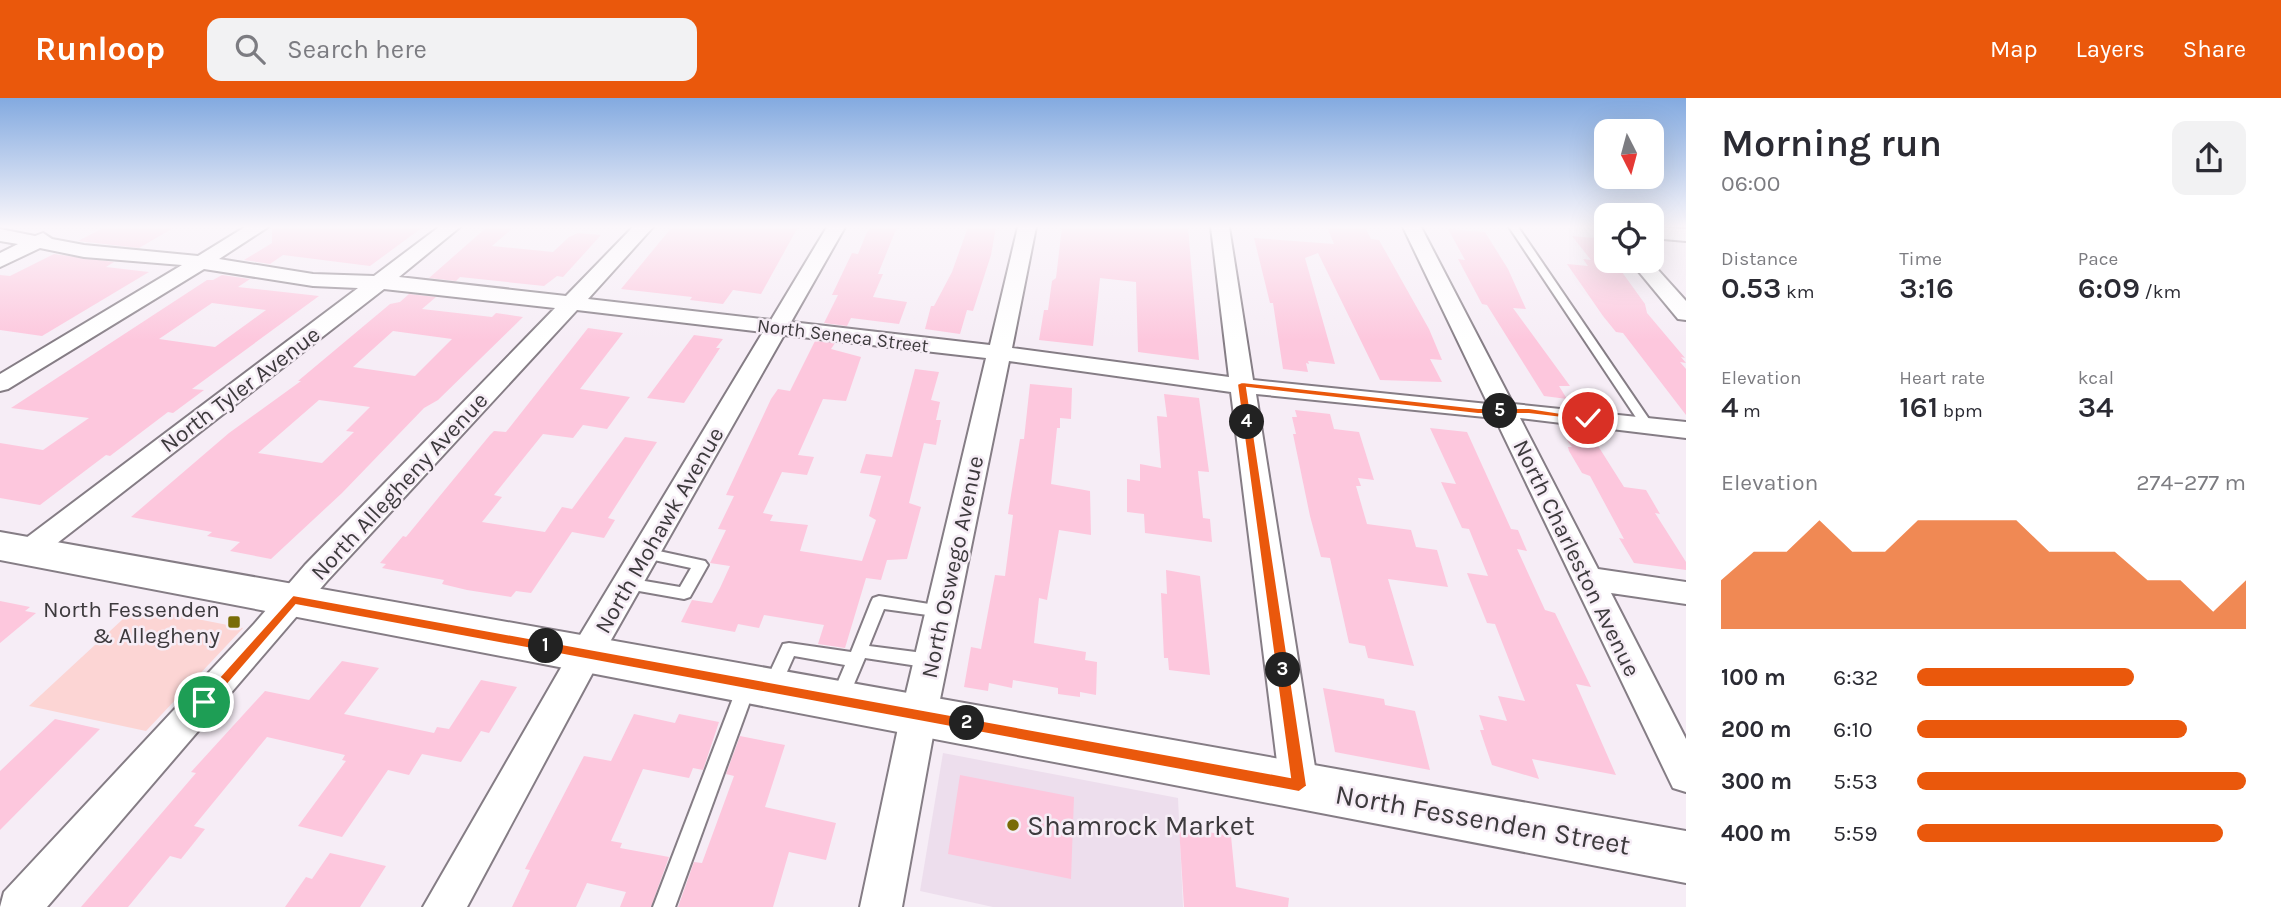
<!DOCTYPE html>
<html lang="en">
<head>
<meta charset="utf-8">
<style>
	:root { --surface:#fff; --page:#f2f2f3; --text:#2b2b33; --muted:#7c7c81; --accent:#ea580c }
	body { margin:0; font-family:Karla,sans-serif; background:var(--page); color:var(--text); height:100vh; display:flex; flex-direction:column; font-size:26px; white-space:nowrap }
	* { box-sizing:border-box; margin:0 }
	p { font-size:23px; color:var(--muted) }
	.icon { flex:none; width:38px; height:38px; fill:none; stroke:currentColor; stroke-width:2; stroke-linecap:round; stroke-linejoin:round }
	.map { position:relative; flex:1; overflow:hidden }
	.sheet { display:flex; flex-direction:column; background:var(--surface); width:595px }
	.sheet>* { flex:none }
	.needle { width:46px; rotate:174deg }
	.buttons { position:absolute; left:1594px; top:21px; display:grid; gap:14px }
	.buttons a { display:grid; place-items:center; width:70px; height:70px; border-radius:14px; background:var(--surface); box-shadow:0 7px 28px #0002; font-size:35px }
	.pin { position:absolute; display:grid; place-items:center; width:60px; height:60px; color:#fff; margin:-30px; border:4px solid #fff; border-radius:50%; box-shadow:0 2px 7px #0007 }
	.km { position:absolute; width:35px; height:35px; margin:-18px; border-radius:50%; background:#222; color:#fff; font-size:19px; line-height:35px; text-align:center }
	.round { display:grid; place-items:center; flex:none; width:74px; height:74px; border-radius:14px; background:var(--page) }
	.overview { display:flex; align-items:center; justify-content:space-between; height:119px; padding:0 35px }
	h1 { font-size:38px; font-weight:600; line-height:52px }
	.metrics { display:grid; grid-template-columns:repeat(3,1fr); gap:10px; height:119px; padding:7px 35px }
	.metrics div { display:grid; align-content:center }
	.metrics b { font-size:30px; font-weight:600 }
	.metrics small { font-size:19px; font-weight:400 }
	.metrics p { font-size:19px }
	.chart { height:196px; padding:14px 35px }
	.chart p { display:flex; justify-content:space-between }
	.chart svg { width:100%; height:126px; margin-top:7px; fill:var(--accent); opacity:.7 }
	ul { padding:0 35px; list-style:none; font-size:23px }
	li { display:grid; grid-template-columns:112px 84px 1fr; align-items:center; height:52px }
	li i { height:18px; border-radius:9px; background:var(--accent) }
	header { display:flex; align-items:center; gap:42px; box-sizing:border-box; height:98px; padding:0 35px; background:var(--accent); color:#fff }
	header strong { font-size:33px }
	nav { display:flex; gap:38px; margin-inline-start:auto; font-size:24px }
	.search { width:490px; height:63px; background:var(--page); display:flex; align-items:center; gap:18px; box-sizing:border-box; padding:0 24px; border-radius:14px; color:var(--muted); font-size:26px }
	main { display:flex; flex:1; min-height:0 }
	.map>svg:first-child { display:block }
	.built { fill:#eddeed }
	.green { fill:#fcd5d4 }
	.building { fill:#fdc7dd; fill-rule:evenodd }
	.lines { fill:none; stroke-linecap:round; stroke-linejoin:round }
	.service-casing { stroke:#857d85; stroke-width:4 }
	.minor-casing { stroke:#857d85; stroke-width:4 }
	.secondary-casing { stroke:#857d85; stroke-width:4 }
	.service { fill:#fff; fill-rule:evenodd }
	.minor { fill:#fff; fill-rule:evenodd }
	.secondary { fill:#fff; fill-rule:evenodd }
	.route { fill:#ea580c; stroke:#fff; stroke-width:2 }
	.poi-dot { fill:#796c07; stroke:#f6edf6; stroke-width:2.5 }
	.labels { text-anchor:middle; stroke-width:5; stroke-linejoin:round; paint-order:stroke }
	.far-street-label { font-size:19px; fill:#3d3a3d; stroke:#f6edf6 }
	.street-label { font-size:23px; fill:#3d3a3d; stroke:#f6edf6 }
	.poi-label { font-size:23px; fill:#3d3a3d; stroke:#f6edf6; text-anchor:end }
	.near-street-label { font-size:28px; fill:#3d3a3d; stroke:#f6edf6 }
	.near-poi-label { font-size:28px; fill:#3d3a3d; stroke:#f6edf6; text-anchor:start }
</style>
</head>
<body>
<header>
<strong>Runloop</strong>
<div class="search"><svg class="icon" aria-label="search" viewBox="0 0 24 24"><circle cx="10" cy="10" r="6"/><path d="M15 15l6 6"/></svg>Search here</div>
<nav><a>Map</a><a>Layers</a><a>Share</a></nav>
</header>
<main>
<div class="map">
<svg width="1686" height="809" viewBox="0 0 1686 809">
	<rect width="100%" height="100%" fill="#f6edf6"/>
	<!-- built -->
	<path class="built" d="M943,655L1178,700L1183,809H993L920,793Z"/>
	<!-- green -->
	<path class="green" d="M136,509L243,530L146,633L29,608Z"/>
	<!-- building -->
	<g class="building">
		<path d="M105,129H175L139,150L78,143Z"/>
		<path d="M272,129H423L370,168L283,157L270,166L244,162L272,145Z"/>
		<path d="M487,129H514L492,148L553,154L569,139L578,135L601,137L563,179L557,178L544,188L460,179L456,183L429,180Z"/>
		<path d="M672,129H798L761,196L733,192L723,206L690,202L692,199L621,191Z"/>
		<path d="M872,129H897L878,176H883L873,199L907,204L899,226L851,220L847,228L824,225L838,197H832L852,155L858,156L867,134Z"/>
		<path d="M968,129H996L991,157L973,213L967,212L960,236L925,231L931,208H934L952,174Z"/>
		<path d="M1062,129H1188L1199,262L1138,254L1136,184L1100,180L1093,248L1039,242L1044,212H1048L1052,183L1056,180Z"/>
		<path d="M1327,129H1365L1371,141L1379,142L1429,231L1442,262L1430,261L1442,284L1380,282L1318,155L1305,160L1335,266L1308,263L1309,266L1306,265L1308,274L1283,271L1273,205H1270L1254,140L1334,146Z"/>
		<path d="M1448,131L1485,134L1508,171L1526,211L1513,210L1570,288H1559L1567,301L1544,298L1487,207L1482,206L1458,161L1465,162Z"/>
		<path d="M1572,138L1606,141V163H1614L1645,206L1647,215L1685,260L1681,259L1686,265L1680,264L1686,271V317L1623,235L1616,234L1603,218L1567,166L1588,168L1583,161L1591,162Z"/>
		<path d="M54,156L114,164L106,169L149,174L42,238L0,232V177L10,178Z"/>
		<path d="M222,177L250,181L238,189L319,198L192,291L204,292L173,315L168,314L110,358L106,357L40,407L0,400V345L43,352L89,320L11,310L207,182H213ZM212,205L266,212L215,249L159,241Z"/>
		<path d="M409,196L436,199L422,211L492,219L496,215L523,219L438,302L424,310L342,395L271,461L230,453L240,444L207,438L212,434L131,419L229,335L301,283H298L390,206L400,204ZM393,233L452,241L415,278L353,269ZM319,302L370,309L346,333L354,334L322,365L258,355Z"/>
		<path d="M588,230L623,235L580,291L630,299L607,331L583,327L573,340L543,336L494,397L502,399L482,424L545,434L562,409L572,411L625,339L657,344L608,420L615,422L604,440L572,434L531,495L516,493L511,499L467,492L442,486L444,482L382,470L386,466L380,465L403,438L406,439L490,337L494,333L506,334Z"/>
		<path d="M694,237L723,241L716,250H720L684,305L647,300Z"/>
		<path d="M815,243L835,245L831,251L861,259L846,303L823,301L798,357L814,359L807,377L782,374L763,415L773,417L770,423L808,427L800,453L862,463L876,422L869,418L881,378L860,375L866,356L892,359L915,271L939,274L931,302L940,304L936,322H941L936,347L924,345L909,405L921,409L907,461L887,462L881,482L866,480L845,550L818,546L824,527L764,517L759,530L738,526L735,534L681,524L692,502L712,505L720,490L730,468L710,465L726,432L718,431L734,398L726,397L771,301L778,291L790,293Z"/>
		<path d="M1030,286L1072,290L1071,321L1060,320V330H1057L1051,386L1090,393L1091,437L1059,432L1047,502L1039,500L1034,545L1086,554L1085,562L1097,564L1096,597L1080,594V599L1058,596V590L1013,582L1012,590L989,585L988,593L964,589L971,549L981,551L995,477L1005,478L1013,417L1008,416L1020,341H1024Z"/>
		<path d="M1164,296L1199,300L1209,374L1198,373L1203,420L1210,421L1212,444L1145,435L1144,416L1127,414V381L1140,383V366L1161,370L1157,318L1167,319Z"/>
		<path d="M1295,312L1330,316L1334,331L1359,334L1374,382L1358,380L1361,388H1356L1367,426L1411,432L1416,449L1437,452L1448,489L1388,481L1414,568L1368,560L1365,548L1349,545L1330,460L1321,459L1310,418L1293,336H1296L1292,319H1297Z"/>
		<path d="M1430,330L1467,334L1511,431L1518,432L1527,453L1517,451L1545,512L1555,515L1591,589L1576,586L1616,677L1532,661L1539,681L1492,667L1480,632H1484L1479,617L1507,623L1498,598L1525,603L1495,526L1487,525L1467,475L1488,478L1469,431L1462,430L1441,384L1456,386Z"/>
		<path d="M1570,337L1593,340L1624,389L1646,392L1660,416L1655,415L1686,464V472L1634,465L1619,440L1624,441L1590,378L1582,375L1569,353L1568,349H1572L1567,342L1573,343Z"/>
		<path d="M1166,472L1200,478L1210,577L1169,572L1168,560H1164L1161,495L1167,496Z"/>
		<path d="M0,503L30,509L25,513L36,515L0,545Z"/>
		<path d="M342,563L379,570L344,616L434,635L437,629L449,631L481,582L517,589L489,635L481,633L461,664L422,656L409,677L388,672L342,739L298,728L346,663L342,662L345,657L267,639L194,728L205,731L181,761L170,758L128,809H81L196,675L191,674L265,593L309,602Z"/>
		<path d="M1323,590L1384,601L1385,607L1415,613L1430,672L1335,654Z"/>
		<path d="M634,616L675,625L679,616L719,624L703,672L693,670L689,680L643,671L611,743L622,745L620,750L669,759L651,809H620L626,794L587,785L576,809H512L530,772L525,771L584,658L611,663Z"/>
		<path d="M55,621L100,631L0,732V673Z"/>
		<path d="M740,638L785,647L765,709L836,725L826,762L789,754L773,809H678L694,764L702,765L734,678L726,676Z"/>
		<path d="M960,677L1074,699L1071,781L948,756Z"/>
		<path d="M1179,729L1231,738L1236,789L1289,800L1288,809H1184Z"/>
		<path d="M330,755L386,768L360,809H285L306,779L312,781Z"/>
	</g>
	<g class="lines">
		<!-- service casing -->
		<g class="service-casing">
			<g id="service">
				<path d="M1509,129H1518L1653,327L1651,330H1643Z"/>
				<path d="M645,450L705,463L708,467L690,499L684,501L622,490L619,486L622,482L627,480L680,489L691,470L640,459L638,455L640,451Z"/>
				<path d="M879,498L948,509L950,513L948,517L942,519L884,511L869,548L931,556L937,558L939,563L937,568L931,570L865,560L846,605L840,607L834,605L831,600L845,567L794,558L778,594L772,596L766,594L763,589L783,546L789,545L851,554L871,504L873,500Z"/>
				<path d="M747,580L753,582L756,587L675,809H653L738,587L741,582Z"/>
			</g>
		</g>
		<!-- minor casing -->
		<g class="minor-casing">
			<g id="minor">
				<path d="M245,129H268L219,161L313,176L374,178L439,129H460L399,179L566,198L633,129H653L588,201L771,222L827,129H845L791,224L990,247L1018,129H1036L1012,250L1229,279L1211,129H1229L1253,282L1488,306L1403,129H1421L1513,306L1686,324V340L1520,320L1598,471L1686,484V506L1611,495L1686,641V694L1673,690L1495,320L1256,296L1318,688L1312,700L1299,705L1286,700L1280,688L1231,294L1009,263L937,616L902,809H860L901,616L986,260L784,237L598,565L467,809H423L574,547L763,234L577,212L327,483L47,809H0L4,794L254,526L305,467L555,210L384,191L38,460L28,463L18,460L13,453L18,446L358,190L313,188L204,171L8,291L0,293V276L182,167L84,159L40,150L0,169V155L18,146L0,143V131L35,138L43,135L52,141L84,147L198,158Z"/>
				<path d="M1596,129H1606V135L1599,134Z"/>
				<path d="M1652,129L1686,131V143L1652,140Z"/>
				<path d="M1630,163H1650L1686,203V222L1678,221Z"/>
			</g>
		</g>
		<!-- secondary casing -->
		<g class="secondary-casing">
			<path id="secondary" d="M0,434L1686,733V785L0,462Z"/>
		</g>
		<!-- service -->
		<use href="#service" class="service"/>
		<!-- minor -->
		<use href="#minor" class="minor"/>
		<!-- secondary -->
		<use href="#secondary" class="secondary"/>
	</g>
	<!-- sky -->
	<linearGradient id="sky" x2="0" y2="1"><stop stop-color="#83aae0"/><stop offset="0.53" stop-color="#fbf7fb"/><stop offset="1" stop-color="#fbf7fb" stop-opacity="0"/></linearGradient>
	<rect width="1686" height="243" fill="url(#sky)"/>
	<!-- route -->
	<path class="route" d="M1242,284L1478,310H1529L1593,320L1588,323L1529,316H1478L1247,290L1307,688L1299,694L296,507L209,608H199L197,604L293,497L1290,679L1237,286Z"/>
	<!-- markers -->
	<g class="poi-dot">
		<rect x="227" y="517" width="14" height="14" rx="3.5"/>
		<circle cx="1013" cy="727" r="7"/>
	</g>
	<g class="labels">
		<!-- far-street labels -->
		<g class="far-street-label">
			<text transform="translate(843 237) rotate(7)" y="7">North Seneca Street</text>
		</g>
		<!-- street labels -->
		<g class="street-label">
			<text transform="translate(240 291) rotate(-37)" y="8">North Tyler Avenue</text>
			<text transform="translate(399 388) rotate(-47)" y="8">North Allegheny Avenue</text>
			<text transform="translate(659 432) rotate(-60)" y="8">North Mohawk Avenue</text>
			<text transform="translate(1577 460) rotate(64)" y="8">North Charleston Avenue</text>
			<text transform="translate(952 469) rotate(-78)" y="8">North Oswego Avenue</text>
		</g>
		<!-- poi labels -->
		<g class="poi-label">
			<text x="220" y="519">North Fessenden<tspan x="220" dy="26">&amp; Allegheny</tspan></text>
		</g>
		<!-- near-street labels -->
		<g class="near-street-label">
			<text transform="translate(1483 721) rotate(10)" y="10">North Fessenden Street</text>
		</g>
		<!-- near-poi labels -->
		<g class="near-poi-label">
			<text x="1027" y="737">Shamrock Market</text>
		</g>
	</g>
</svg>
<div class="buttons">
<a><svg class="needle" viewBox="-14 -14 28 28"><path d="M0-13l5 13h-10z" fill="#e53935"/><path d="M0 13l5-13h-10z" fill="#7c7c81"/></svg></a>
<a><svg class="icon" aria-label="locate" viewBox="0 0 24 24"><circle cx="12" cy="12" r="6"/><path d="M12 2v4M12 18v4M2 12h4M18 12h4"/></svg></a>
</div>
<div class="pin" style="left:204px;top:604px;background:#1e9e55"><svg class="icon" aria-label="arrive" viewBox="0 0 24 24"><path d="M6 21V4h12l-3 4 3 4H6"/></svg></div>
<div class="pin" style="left:1588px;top:320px;background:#d93025"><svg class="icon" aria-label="check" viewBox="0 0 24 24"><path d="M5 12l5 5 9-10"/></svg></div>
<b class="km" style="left:546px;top:548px">1</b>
<b class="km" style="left:967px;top:625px">2</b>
<b class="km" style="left:1283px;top:572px">3</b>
<b class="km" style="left:1247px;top:324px">4</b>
<b class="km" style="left:1500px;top:313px">5</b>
</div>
<section class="sheet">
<div class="overview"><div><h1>Morning run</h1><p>06:00</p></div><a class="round"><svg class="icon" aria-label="share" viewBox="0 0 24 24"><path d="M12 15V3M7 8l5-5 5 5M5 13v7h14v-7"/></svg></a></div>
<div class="metrics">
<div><p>Distance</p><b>0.53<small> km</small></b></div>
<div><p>Time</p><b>3:16</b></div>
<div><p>Pace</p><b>6:09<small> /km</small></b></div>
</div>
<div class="metrics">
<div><p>Elevation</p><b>4<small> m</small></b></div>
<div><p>Heart rate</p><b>161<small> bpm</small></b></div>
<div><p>kcal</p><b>34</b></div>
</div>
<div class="chart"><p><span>Elevation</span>274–277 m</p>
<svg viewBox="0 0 160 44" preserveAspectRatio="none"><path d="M0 44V27L10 17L20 17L30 6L40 17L50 17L60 6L70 6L80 6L90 6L100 17L110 17L120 17L130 27L140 27L150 38L160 27V44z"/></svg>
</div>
<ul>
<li><b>100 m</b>6:32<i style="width:66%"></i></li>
<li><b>200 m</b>6:10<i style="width:82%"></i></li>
<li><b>300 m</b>5:53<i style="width:100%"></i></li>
<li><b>400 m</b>5:59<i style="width:93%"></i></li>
</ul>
</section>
</main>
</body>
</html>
